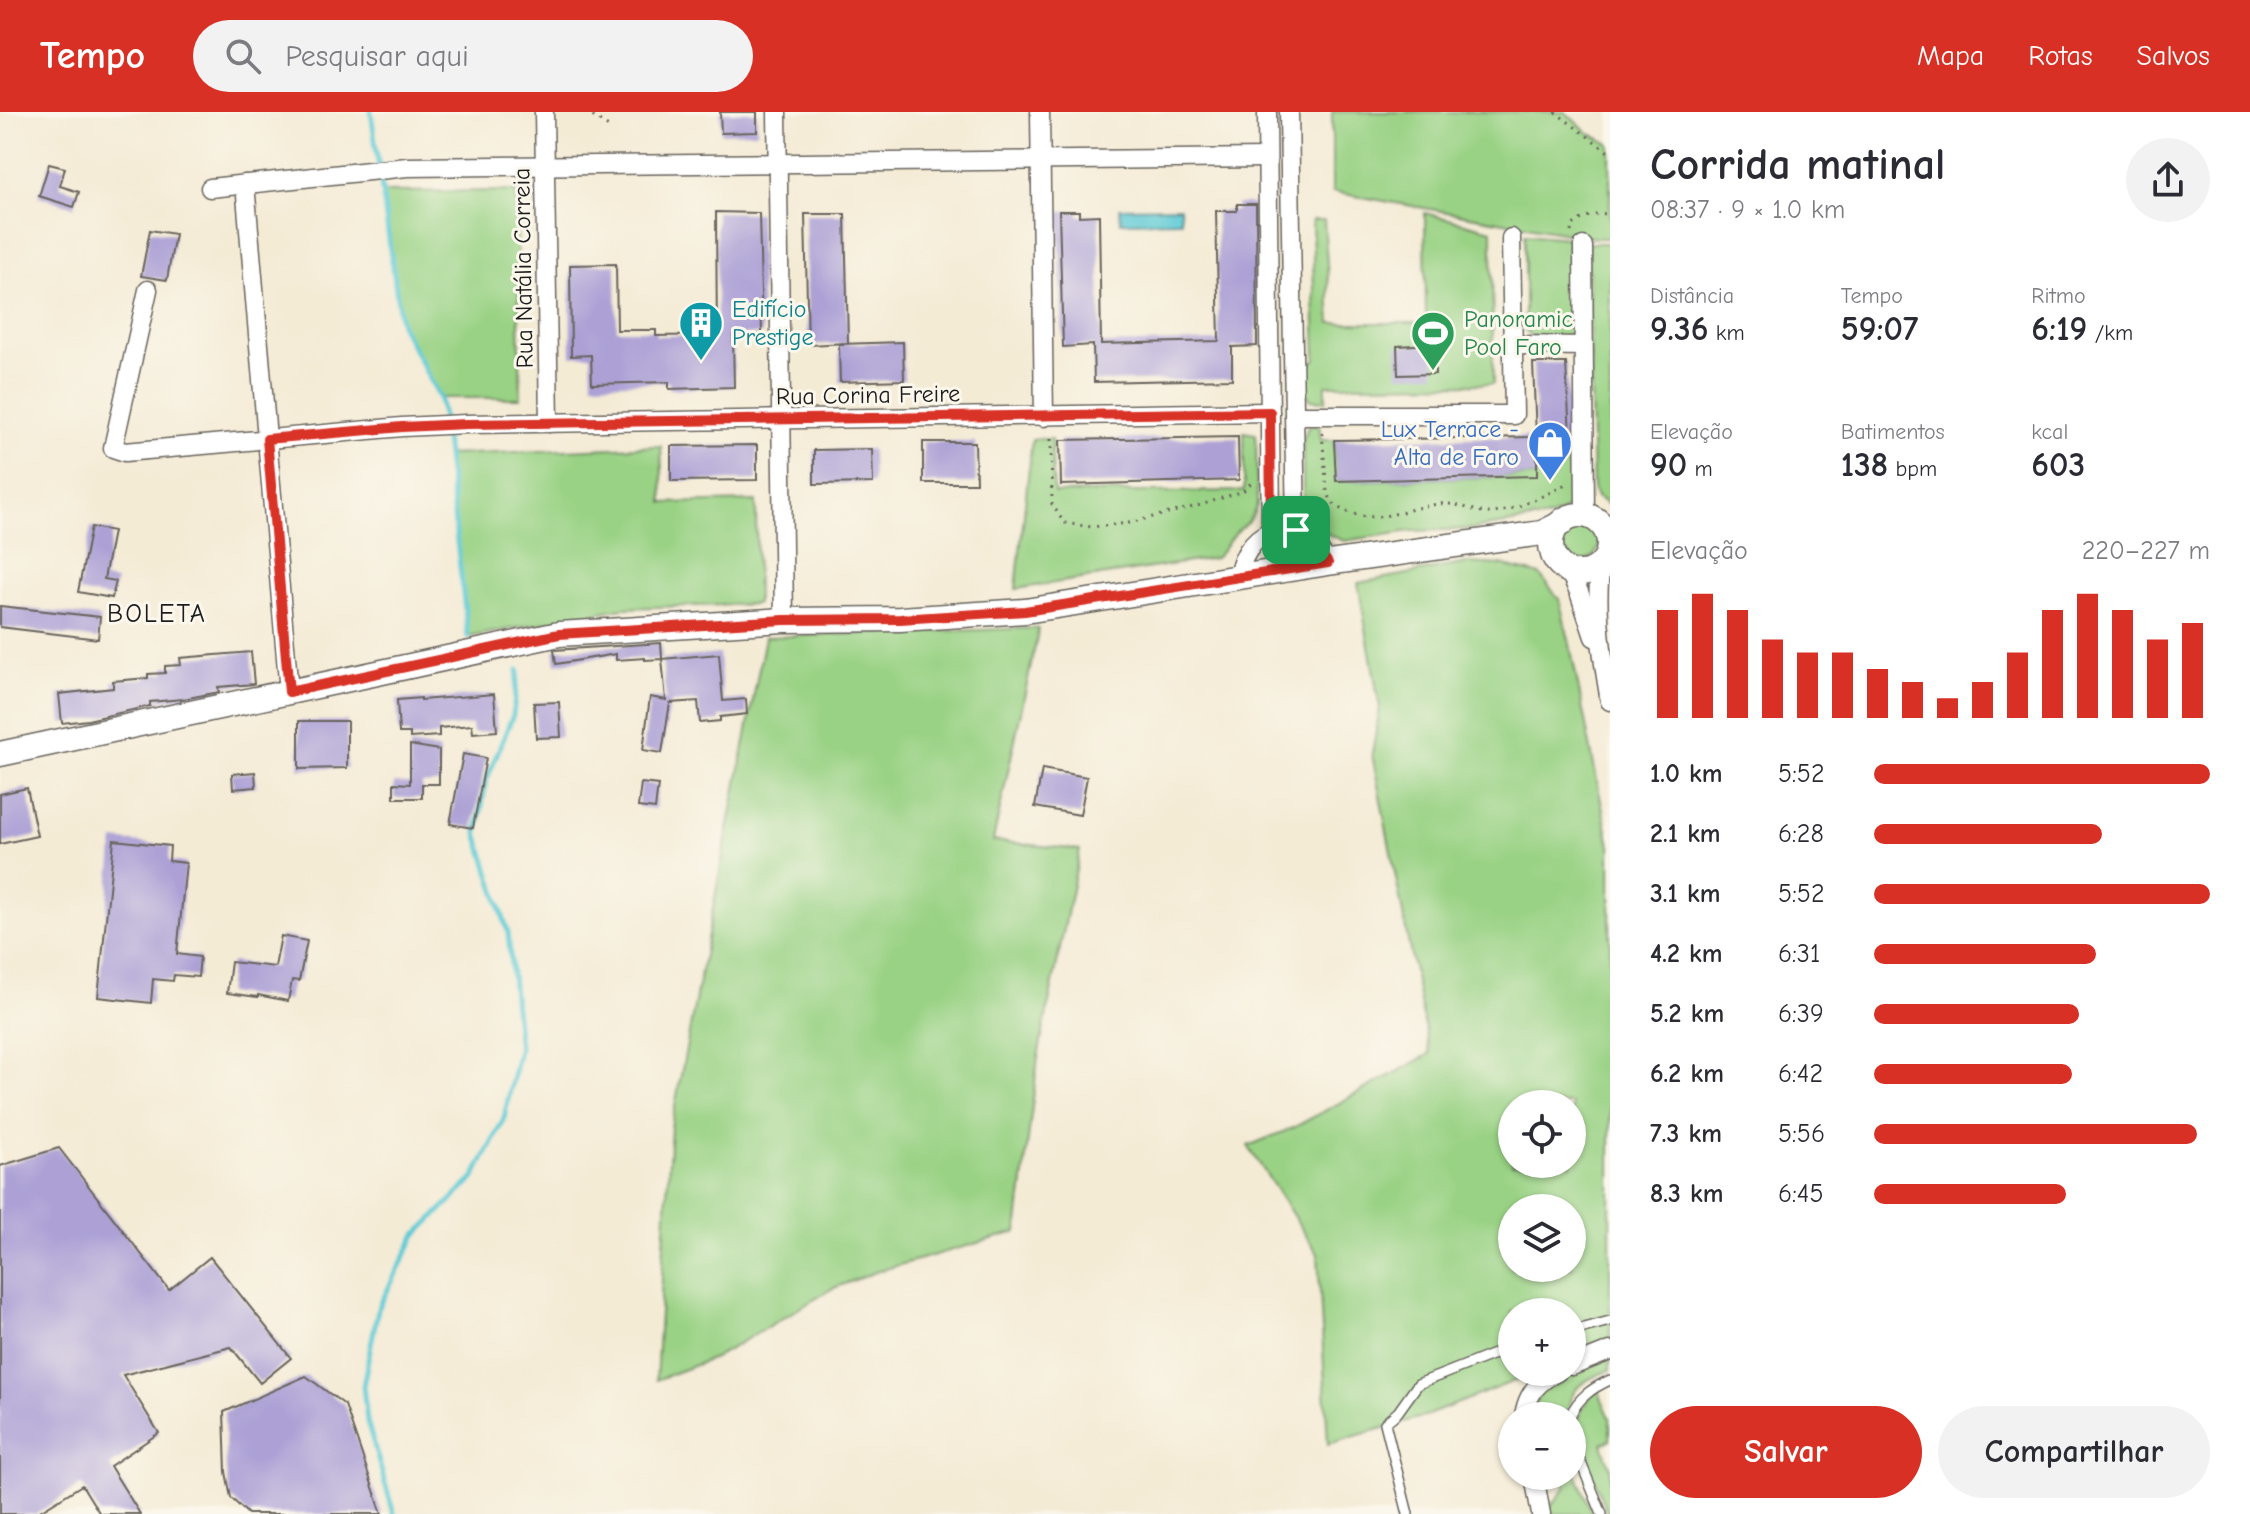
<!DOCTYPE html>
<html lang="pt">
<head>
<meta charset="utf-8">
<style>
	:root { --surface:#fff; --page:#f2f2f3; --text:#2b2b33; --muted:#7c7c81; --accent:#d93025 }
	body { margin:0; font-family:"Comic Neue",sans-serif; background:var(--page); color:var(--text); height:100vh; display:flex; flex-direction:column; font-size:30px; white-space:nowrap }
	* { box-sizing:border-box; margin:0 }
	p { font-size:26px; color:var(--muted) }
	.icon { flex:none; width:44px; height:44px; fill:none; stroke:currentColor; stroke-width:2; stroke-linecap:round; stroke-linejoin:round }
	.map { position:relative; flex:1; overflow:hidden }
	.sheet { display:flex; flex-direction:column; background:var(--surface); width:640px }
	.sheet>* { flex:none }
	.fabs { position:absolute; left:1498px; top:978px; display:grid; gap:16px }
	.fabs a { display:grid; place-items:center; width:88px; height:88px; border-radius:50%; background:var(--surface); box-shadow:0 2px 6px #0004; font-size:40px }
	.pin { position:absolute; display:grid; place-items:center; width:68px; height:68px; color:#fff; margin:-34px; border-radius:16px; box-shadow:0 4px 12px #0006 }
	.round { display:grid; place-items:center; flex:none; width:84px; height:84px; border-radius:42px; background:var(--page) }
	.headline { display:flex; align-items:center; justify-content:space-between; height:136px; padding:0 40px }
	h1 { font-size:44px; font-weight:700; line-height:60px }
	.stats { display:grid; grid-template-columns:repeat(3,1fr); gap:12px; height:136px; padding:8px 40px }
	.stats div { display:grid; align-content:center }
	.stats b { font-size:34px; font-weight:700 }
	.stats small { font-size:22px; font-weight:400 }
	.stats p { font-size:22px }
	.chart { height:224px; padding:16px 40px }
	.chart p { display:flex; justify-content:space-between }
	.chart svg { width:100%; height:144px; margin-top:8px; stroke:var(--accent); stroke-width:6 }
	.cta { display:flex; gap:16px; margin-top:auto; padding:16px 40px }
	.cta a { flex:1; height:92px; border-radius:48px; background:var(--accent); color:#fff; font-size:32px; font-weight:700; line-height:92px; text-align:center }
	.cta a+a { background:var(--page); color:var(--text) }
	ul { padding:0 40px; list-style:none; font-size:26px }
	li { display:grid; grid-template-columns:128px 96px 1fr; align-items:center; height:60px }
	li i { height:20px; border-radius:10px; background:var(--accent) }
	header { display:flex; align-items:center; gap:48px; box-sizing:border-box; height:112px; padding:0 40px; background:var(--accent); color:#fff }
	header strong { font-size:38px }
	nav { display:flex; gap:44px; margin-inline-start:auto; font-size:28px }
	.search { width:560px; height:72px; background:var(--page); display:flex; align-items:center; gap:20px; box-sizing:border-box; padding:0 28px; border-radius:44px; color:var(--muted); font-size:30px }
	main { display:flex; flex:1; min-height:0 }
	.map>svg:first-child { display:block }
	.green { fill:#99d284; stroke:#5a7750; stroke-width:2; fill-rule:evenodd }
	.water { fill:#5ecad5; stroke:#3d7378; stroke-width:2 }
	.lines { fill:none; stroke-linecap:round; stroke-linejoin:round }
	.stream { stroke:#5ecad5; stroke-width:5 }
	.building { fill:#aca0d5 }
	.service-casing { stroke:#68645d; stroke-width:12 }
	.minor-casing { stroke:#68645d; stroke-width:21 }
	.tertiary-casing { stroke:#68645d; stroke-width:27 }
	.path { stroke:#68645d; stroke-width:3; stroke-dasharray:2 6; stroke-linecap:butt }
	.service { stroke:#fff; stroke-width:9 }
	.minor { stroke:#fff; stroke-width:18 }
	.tertiary { stroke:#fff; stroke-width:24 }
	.route-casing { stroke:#fff; stroke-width:16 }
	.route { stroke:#d93025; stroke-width:10 }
	.labels { text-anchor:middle; stroke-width:6; stroke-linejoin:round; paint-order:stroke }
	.street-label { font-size:24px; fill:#1c1c1c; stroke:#fbf7ec }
	.culture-label { font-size:24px; fill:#0d838f; stroke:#fbf7ec; text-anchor:start }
	.leisure-label { font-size:24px; fill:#27864d; stroke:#fbf7ec; text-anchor:start }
	.shop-label { font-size:24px; fill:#366cbe; stroke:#fbf7ec; text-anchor:end }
	.neighbourhood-label { font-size:26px; letter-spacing:2px; fill:#1c1c1c; stroke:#fbf7ec }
</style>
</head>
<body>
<header>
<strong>Tempo</strong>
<div class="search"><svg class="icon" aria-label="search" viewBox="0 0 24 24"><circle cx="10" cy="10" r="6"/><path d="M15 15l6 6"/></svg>Pesquisar aqui</div>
<nav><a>Mapa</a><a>Rotas</a><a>Salvos</a></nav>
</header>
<main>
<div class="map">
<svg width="1610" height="1402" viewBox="0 0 1610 1402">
	<rect width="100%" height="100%" fill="#fbf7ec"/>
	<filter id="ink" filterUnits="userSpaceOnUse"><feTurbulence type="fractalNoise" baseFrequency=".0125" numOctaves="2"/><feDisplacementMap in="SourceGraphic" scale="16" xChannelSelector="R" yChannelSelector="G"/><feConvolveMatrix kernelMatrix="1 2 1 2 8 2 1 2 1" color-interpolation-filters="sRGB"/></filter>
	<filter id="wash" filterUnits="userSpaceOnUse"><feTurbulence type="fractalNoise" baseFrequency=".006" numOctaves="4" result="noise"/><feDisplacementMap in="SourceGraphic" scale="32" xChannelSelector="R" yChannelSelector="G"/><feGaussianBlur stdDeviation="1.8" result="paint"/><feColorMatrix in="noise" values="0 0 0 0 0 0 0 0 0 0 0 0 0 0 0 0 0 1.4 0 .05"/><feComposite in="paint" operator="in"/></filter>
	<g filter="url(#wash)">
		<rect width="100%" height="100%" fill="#f4ebd5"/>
		<!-- green -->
		<g class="green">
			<path d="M1332,0H1565L1589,21L1610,32V126H1596L1332,80Z"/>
			<path d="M516,79L521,286H440L401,213L382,80Z"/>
			<path d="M1425,101L1492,118L1493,272L1326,273V289L1311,288L1301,273L1302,260L1316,247L1312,108H1324L1331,211H1426Z"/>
			<path d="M1525,122L1567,126L1572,221L1566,225L1531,224L1525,218Z"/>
			<path d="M1588,131H1610V394L1597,385L1593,377Z"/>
			<path d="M1319,312L1321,328H1334L1337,369L1537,364V342L1575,341V383L1572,394L1551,405L1473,417L1411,419L1344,429L1321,419L1307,404L1303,394V327L1308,315Z"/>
			<path d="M1244,320L1256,322L1257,393C1250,413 1243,411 1232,425C1225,432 1224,439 1215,446L1016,477L1032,327H1051L1054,381L1244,379Z"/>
			<path d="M661,334L663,391L756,389L757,492L622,496L468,525L447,343Z"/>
			<circle cx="1581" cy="431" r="18"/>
			<path d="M1467,451L1501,453L1540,463L1559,487L1569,528L1610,734V1227L1572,1244V1200H1512V1260H1537L1428,1303L1328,1332L1318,1142L1248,1034L1295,1015L1430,942L1372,642L1380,596L1358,471ZM1512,992H1572V1052H1512ZM1512,1096H1572V1156H1512Z"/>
			<path d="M1039,516L993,729L1080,738L1038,945L1017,1120L878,1159L834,1176L714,1246L656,1268L671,1015L765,525Z"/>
			<path d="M1610,1241V1258C1583,1269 1570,1273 1567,1304H1530L1548,1264Z"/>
			<path d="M1598,1278L1610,1306V1328L1602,1332L1610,1355V1402H1607L1579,1326C1576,1305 1582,1291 1598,1278Z"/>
			<path d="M1572,1351L1592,1402H1546V1399L1566,1376L1563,1364H1572Z"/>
		</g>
		<!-- water -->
		<path class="water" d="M1180,95L1181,109L1121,110L1120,96Z"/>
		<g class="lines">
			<!-- stream -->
			<g class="stream">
				<path d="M371,0L401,213L440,286L443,307"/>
				<path d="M444,317L468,525"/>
				<path d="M394,1402L367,1309L363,1274L378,1197L415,1124L474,1066L504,1006L519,937L508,820L477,721L486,669L513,603L518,558"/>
			</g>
		</g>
		<g id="blocks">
			<!-- building -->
			<g class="building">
				<path d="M720,0H757V20L721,21Z"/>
				<path d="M49,52L65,56L60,74L79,80L74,95L39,84Z"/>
				<path d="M1237,92H1256L1257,234L1232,235V267L1094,270L1093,233L1063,235L1059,99H1079V104L1099,103L1101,232L1219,229L1216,99H1237Z"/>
				<path d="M716,100L759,101L762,222L733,223L734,275L669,277V270L592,272L591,243L571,244L570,153L616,152L617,218H656V224L717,223Z"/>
				<path d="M805,102H845L848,231L808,233Z"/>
				<path d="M150,118L175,122L167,168L141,164Z"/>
				<path d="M903,230L904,268L840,270L839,232Z"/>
				<path d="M1434,232L1435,262L1398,263L1397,234Z"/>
				<path d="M1533,251H1566L1571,341L1537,342V364L1336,369L1334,328L1536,325Z"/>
				<path d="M1238,325L1239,368L1061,373L1060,328Z"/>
				<path d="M923,330H975L976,371H923Z"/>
				<path d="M757,333V368L671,369V334Z"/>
				<path d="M872,337L873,371L814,372V338Z"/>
				<path d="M91,415L113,419L104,467L116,469L112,486L78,480Z"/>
				<path d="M0,494L100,505L98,527L0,515Z"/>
				<path d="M661,531L662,547L719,542L723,589L746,587L747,602L720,605V609L700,611L698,589L670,591L662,641L643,638L650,585L666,588L662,547L645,548V546L616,548V542L556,552L554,538Z"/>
				<path d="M251,540L254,572L218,575L219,580L183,587L150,590V594L88,608L62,611L59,582L113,576V569L148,566V562L165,561V554L181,553L180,546Z"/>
				<path d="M494,582L497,619L473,621L472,613L439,616V624L410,626V621H399L397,588L421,586V588Z"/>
				<path d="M559,590L561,625L536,626L534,591Z"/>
				<path d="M299,609H347V656L299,657Z"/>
				<path d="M410,633L439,638V672H422V686H394V671L410,672Z"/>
				<path d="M463,642L486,646L473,716L450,712Z"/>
				<path d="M1042,657L1087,665L1080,703L1035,695Z"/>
				<path d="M255,660L256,675L233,677L232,662Z"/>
				<path d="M641,671L658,673L655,697L638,695Z"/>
				<path d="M27,676L37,724L0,732V682Z"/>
				<path d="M114,728L170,734L169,749L186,751L177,842L200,845L198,865L174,863L173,869L153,867L151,891L98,885Z"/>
				<path d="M281,824L307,829L299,869L292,868L288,889L258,883V885L227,881L231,850L275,855Z"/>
				<path d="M59,1036L169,1178L210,1145L291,1246L260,1271L231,1235L123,1263L159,1321L110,1354L140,1402H100L82,1373L35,1402H0V1054Z"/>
				<path d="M306,1264L345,1293L382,1402H248L231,1386L226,1360L224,1300Z"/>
			</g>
		</g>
	</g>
	<g filter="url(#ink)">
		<use href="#blocks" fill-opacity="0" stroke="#68645d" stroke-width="2"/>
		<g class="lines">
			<!-- service casing -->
			<g class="service-casing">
				<g id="service">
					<path d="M1572,1219L1610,1209"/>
					<path d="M1570,1304C1578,1286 1592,1276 1610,1268"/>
					<path d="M1572,1329L1602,1402"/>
					<path d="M1408,1402L1385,1311L1398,1300L1418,1272L1512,1235"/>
				</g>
			</g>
			<!-- minor casing -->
			<g class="minor-casing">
				<g id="minor">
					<path d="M544,0L549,311"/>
					<path d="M777,0L784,508"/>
					<path d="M1040,0L1044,305"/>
					<path d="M1267,0L1271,419"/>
					<path d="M1289,0L1296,418"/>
					<path d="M245,72L289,580"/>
					<path d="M210,76L407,55L1267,46"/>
					<path d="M1583,134L1585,404"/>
					<path d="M148,178L113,336L125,340L402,315L467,312L1270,300"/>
					<path d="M1513,233L1583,234"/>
					<path d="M1294,303H1514L1511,126"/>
					<path d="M1602,450C1593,488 1603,549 1610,589"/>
					<path d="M1569,459L1579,480L1594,525"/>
					<path d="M1238,466C1241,447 1251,427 1270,420C1277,417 1288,419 1296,418L1315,432L1328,451"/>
					<path d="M1572,1254L1610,1239"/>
					<path d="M1524,1304C1527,1282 1538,1269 1557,1260"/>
					<path d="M1534,1364L1541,1402"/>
				</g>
			</g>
			<!-- tertiary casing -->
			<g class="tertiary-casing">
				<g id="tertiary">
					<circle cx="1580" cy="432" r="29"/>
					<path d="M0,642L559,522L784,508L900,507L1025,499L1328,451L1542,421L1562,411"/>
				</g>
			</g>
			<!-- path -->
			<g class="path">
				<path d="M586,0L610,16"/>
				<path d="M1555,0L1610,41"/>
				<path d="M1571,120L1572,114C1583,104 1596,101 1610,102"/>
				<path d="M1322,321L1327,379C1331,390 1337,397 1348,400C1381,413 1407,395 1439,392C1457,390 1471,399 1488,401C1508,402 1551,381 1569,370"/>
				<path d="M1051,327L1052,392L1064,411L1092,415L1129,411L1201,393L1243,379L1254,368"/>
			</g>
			<!-- service -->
			<use href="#service" class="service"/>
			<!-- minor -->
			<use href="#minor" class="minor"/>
			<!-- tertiary -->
			<use href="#tertiary" class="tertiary"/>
		</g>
	</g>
	<g class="lines" filter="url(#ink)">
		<!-- route casing -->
		<g class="route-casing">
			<path id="route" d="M1270,300L1271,419L1296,418L1315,432L1328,451L1025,499L900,507L784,508L559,522L289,580L267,327L402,315L467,312Z"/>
		</g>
		<!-- route -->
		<use href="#route" class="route"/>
	</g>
	<!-- icons -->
	<defs>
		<g id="building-pin" transform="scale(2.3)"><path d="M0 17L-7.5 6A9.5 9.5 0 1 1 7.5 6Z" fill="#0f9aa8" stroke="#fbf7ec"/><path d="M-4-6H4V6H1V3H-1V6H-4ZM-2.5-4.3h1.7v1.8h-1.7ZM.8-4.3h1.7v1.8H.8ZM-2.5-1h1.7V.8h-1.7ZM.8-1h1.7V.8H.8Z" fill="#fff"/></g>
		<g id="stadium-pin" transform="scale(2.3)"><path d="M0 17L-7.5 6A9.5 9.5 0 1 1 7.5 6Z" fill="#2e9e5b" stroke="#fbf7ec"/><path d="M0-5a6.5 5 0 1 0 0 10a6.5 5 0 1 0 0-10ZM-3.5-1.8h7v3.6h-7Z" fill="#fff"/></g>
		<g id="shop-pin" transform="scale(2.3)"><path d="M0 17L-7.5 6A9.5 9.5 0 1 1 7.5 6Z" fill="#3f7fe0" stroke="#fbf7ec"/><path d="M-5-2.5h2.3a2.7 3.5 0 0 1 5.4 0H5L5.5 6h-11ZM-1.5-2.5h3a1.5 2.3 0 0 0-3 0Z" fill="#fff"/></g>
	</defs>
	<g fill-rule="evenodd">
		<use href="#building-pin" x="701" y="211"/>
		<use href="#stadium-pin" x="1433" y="221"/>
		<use href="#shop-pin" x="1550" y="331"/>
	</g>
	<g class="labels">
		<!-- street labels -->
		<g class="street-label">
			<text transform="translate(523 156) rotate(-91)" y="8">Rua Natália Correia</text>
			<text transform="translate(868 283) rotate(-1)" y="8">Rua Corina Freire</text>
		</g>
		<!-- culture labels -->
		<g class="culture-label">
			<text x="732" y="205">Edifício<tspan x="732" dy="28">Prestige</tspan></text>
		</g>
		<!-- leisure labels -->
		<g class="leisure-label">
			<text x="1464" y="215">Panoramic<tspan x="1464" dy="28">Pool Faro</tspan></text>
		</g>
		<!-- shop labels -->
		<g class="shop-label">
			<text x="1519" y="325">Lux Terrace -<tspan x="1519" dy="28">Alta de Faro</tspan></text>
		</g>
		<!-- neighbourhood labels -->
		<g class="neighbourhood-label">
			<text x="157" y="510">BOLETA</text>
		</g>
	</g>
</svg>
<div class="fabs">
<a><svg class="icon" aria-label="locate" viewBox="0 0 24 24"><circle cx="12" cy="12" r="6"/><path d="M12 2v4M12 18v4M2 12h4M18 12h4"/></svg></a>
<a><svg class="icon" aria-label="layers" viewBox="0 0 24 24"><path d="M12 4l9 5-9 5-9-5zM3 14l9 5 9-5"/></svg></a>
<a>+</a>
<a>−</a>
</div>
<div class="pin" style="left:1296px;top:418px;background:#1e9e55"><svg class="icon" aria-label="arrive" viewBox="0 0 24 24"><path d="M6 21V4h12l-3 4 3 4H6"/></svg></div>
</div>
<section class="sheet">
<div class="headline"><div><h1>Corrida matinal</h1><p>08:37 · 9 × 1.0 km</p></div><a class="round"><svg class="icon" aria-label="share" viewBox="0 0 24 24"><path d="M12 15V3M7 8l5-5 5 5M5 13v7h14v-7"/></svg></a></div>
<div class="stats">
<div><p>Distância</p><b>9.36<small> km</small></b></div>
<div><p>Tempo</p><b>59:07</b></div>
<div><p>Ritmo</p><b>6:19<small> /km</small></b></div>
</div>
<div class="stats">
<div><p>Elevação</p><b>90<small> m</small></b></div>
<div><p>Batimentos</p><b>138<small> bpm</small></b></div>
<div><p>kcal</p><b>603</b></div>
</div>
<div class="chart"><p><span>Elevação</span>220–227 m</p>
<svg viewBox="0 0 160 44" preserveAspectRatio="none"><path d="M5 44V11M15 44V6M25 44V11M35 44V20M45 44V24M55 44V24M65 44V29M75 44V33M85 44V38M95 44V33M105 44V24M115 44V11M125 44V6M135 44V11M145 44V20M155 44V15"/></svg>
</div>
<ul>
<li><b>1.0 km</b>5:52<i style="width:100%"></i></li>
<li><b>2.1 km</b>6:28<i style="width:68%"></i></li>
<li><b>3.1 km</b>5:52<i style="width:100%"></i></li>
<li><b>4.2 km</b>6:31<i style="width:66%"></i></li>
<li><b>5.2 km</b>6:39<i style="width:61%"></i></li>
<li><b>6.2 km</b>6:42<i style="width:59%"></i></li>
<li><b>7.3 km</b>5:56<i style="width:96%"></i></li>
<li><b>8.3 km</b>6:45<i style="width:57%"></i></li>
</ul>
<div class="cta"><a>Salvar</a><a>Compartilhar</a></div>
</section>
</main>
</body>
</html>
